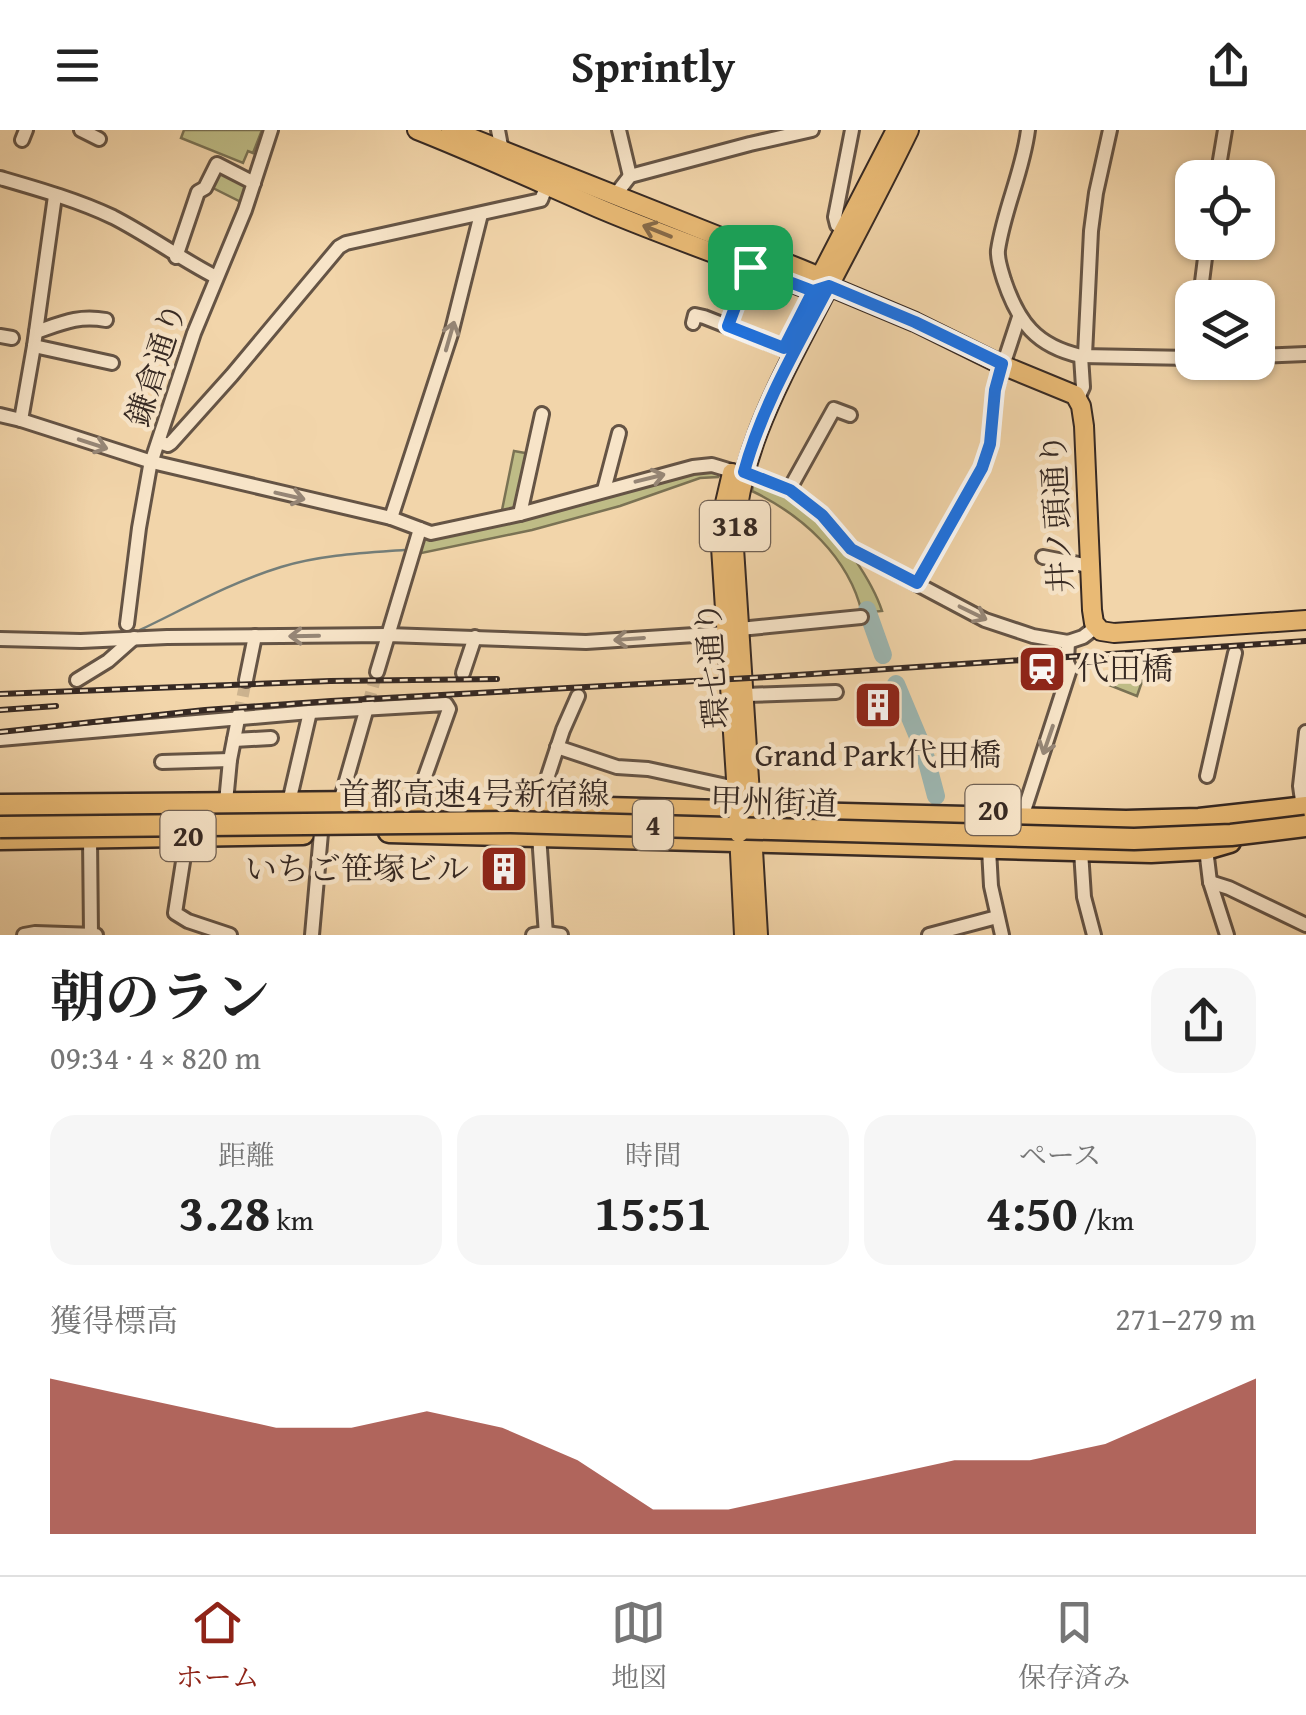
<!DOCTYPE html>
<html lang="ja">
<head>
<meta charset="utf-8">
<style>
	:root { --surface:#fff; --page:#f6f6f6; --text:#222; --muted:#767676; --line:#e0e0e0; --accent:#8f2418 }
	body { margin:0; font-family:"Gentium Book Plus","Noto Serif JP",serif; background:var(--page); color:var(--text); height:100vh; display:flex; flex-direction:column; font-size:38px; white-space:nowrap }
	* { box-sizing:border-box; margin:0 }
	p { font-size:32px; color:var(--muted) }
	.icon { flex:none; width:55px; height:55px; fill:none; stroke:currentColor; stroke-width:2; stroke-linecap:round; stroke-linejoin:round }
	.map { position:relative; height:805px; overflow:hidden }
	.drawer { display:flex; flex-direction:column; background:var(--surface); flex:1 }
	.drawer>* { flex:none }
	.controls { position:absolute; left:1175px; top:30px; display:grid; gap:20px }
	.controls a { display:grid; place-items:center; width:100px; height:100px; border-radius:20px; background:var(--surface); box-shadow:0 2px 8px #0004; font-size:50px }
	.pin { position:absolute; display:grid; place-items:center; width:85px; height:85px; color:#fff; margin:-42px; border-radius:20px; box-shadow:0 5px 15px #0006 }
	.round { display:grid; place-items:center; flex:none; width:105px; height:105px; border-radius:30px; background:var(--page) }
	.overview { display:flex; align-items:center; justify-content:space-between; height:170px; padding:0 50px }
	h1 { font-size:55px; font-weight:700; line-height:75px }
	.stats { display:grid; grid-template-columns:repeat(3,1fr); gap:15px; height:170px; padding:10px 50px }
	.stats div { display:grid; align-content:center; border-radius:25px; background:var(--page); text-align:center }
	.stats b { font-size:50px; font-weight:700 }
	.stats small { font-size:28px; font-weight:400 }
	.stats p { font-size:28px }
	.chart { height:280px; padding:20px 50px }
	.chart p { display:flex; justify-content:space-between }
	.chart svg { width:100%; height:180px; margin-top:10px; fill:var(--accent); opacity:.7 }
	header { display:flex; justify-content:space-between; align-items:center; height:130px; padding:0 50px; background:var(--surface); font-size:45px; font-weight:700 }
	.menu { display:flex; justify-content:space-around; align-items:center; height:140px; border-top:2px solid var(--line); background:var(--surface); font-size:28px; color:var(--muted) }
	.menu a { display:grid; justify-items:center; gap:5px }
	.menu .on { color:var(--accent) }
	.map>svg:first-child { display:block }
	.green { fill:#bebc86; stroke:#7a7254; stroke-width:2.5 }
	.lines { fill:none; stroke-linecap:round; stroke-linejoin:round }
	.stream { stroke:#747e79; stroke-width:2.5 }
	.river { stroke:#9db7b2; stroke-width:18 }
	.minor-tunnel { stroke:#ccb38f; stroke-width:12; stroke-dasharray:12 6; stroke-linecap:butt }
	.minor-casing { stroke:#655445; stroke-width:18 }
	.major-casing { stroke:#362923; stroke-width:22 }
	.highway-casing { stroke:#362923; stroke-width:25 }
	.minor { stroke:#f7e4c8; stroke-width:12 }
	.major { stroke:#e9ba75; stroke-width:18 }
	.highway { stroke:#e9ba75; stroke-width:20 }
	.rail-casing { stroke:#362923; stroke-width:6 }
	.rail { stroke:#f7e4c8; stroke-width:2.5; stroke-dasharray:8; stroke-linecap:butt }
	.major-bridge-casing { stroke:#362923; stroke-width:22; stroke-linecap:butt }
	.highway-bridge-casing { stroke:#362923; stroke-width:25; stroke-linecap:butt }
	.major-bridge { stroke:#e9ba75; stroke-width:18 }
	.highway-bridge { stroke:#e9ba75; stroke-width:20 }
	.oneway { stroke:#876a48 }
	.oneway2 { stroke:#968676 }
	.route-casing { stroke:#fff; stroke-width:20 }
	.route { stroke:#1a73e8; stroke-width:12 }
	.labels { text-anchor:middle; stroke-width:9; stroke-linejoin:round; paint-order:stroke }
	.shield { fill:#f7e4c8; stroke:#706154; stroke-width:2.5 }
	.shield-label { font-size:30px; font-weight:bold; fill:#362923 }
	.street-label { font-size:32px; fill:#362923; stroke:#f7e4c8 }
	.poi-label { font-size:32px; fill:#362923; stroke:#f7e4c8; text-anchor:start }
</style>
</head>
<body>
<header><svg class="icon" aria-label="menu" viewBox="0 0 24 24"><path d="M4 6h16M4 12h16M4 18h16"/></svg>Sprintly<svg class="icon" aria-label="share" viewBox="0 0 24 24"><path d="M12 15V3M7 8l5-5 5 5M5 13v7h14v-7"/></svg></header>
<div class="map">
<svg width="1306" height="805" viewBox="0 0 1306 805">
	<rect width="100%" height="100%" fill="#f2d5aa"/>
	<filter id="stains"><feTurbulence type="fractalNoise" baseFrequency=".002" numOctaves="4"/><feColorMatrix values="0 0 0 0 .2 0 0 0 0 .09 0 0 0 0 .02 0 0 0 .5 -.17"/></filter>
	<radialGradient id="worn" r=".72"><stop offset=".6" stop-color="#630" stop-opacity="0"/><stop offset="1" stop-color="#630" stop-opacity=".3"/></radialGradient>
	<!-- green -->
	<g class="green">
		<path d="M184,0H262L253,23L248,21L243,33L181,8Z"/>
		<path d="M220,40L249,56L243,73L211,57Z"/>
		<path d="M514,321L531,324L519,381L501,385Z"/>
		<path d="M721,340L718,347L700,348L620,376L532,400L417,424L421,407L690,341Z"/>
		<path d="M754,350C775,358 799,367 816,383C840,405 872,450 882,481L862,483C849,427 802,385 752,361Z"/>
		<path d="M1116,528L1147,537L1137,566L1109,555Z"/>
	</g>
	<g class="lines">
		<!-- stream -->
		<path class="stream" d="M140,500C186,478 232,452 281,437C321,425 363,423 404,420"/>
		<!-- river -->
		<g class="river">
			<path d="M867,480L883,525"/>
			<path d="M896,554L924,621L936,666"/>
		</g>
		<!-- minor-tunnel -->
		<g class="minor-tunnel">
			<path d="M368,574L377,542"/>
			<path d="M239,584L246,550"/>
		</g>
		<!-- minor casing -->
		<g class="minor-casing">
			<g id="minor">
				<path d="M81,0L99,9"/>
				<path d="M498,0L502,21"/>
				<path d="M619,0L630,46"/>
				<path d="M1028,0C1023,41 1004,79 998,120C997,129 1001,140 1004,150C1018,192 1036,216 1081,226L1192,228"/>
				<path d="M22,10L26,0"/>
				<path d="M0,48C38,59 77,70 113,87C148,105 181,129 216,147"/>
				<path d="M1217,48L1225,0"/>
				<path d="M616,64L630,46L750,14L812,0"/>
				<path d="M845,99L837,95L835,87L852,0"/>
				<path d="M176,127L198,62L205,58L217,34L254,53"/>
				<path d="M1200,168L1207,112"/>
				<path d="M693,193L695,185L704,187L783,218"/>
				<path d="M728,196L751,137"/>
				<path d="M36,202C62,193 78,185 106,190"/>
				<path d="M0,206L12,208"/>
				<path d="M34,216L112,233"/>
				<path d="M1085,225L1091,101L1096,63L1110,0"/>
				<path d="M1258,226L1306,224"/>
				<path d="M1078,268L1083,257L1081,226"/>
				<path d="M0,285L21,290L152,332L391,388L431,403L520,384L693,337L712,335L732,341"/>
				<path d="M21,290L34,216L55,66"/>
				<path d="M159,312L168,315L171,313L232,245L339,117L346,113L541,70L547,55"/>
				<path d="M744,342L789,360L823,385L851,419L985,490L1033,506L1068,512L1083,507L1096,497"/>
				<path d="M604,360L619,303"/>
				<path d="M789,360L834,279L850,285"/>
				<path d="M520,384L542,284"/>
				<path d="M391,388L451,204L481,84"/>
				<path d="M1043,427L1089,436"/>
				<path d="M917,453L982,337L990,314L995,260L1019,187"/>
				<path d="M127,494L139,398L150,336L194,203L245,80L271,0"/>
				<path d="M740,499L861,487"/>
				<path d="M0,509L81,511L167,507L388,505L586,512L726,503"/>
				<path d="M377,542L420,399"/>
				<path d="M463,543L475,507"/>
				<path d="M77,550L108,531L134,508"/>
				<path d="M246,550L255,506"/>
				<path d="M745,565L836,562"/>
				<path d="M0,609L310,582L446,574L449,579L418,666"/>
				<path d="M234,610L271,608"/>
				<path d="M557,617L617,637L648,639L736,658"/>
				<path d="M162,632L230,630"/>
				<path d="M1207,646L1235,523"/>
				<path d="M541,667L563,600L578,566"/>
				<path d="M226,672L230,630L239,584"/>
				<path d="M289,672L310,582"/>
				<path d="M340,672L368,574"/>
				<path d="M1303,678L1300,656L1306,602"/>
				<path d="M1024,681L1070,539L1067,532L1068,512"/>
				<path d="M539,705L546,805"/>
				<path d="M187,706L175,783L188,791L230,805"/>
				<path d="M90,708L91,804"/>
				<path d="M989,719L991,756L1002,805"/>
				<path d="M1206,719L1210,752L1227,805"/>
				<path d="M1081,721L1084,767L1094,805"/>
				<path d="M1210,752L1229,758L1306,795"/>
				<path d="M24,805L35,803L96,805"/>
				<path d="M312,805L321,703"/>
				<path d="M533,805L546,803L561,805"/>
				<path d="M929,805L997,787"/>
			</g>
		</g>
		<!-- major casing -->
		<g class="major-casing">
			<g id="major">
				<path d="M417,0C480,25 541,53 603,80C672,109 743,133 813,161L824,158"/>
				<path d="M451,0L801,139L820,147L829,156L915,192L1002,235L1075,265L1081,276L1084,296L1092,480L1094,493L1101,501L1114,503L1306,490"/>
				<path d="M816,155L896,0"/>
				<path d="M732,343L722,386L721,417L738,680"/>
				<path d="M751,680L734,418C736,329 777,256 817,179C848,119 880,60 909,0"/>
				<path d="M739,703L744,805"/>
				<path d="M752,703L758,805"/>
			</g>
		</g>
		<!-- highway casing -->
		<g class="highway-casing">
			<g id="highway">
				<path d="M0,675L363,672L1126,691L1199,689L1306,677"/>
				<path d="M389,702L1151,722L1206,719L1230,712"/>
				<path d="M0,709L303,704"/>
			</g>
		</g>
		<!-- minor -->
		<use href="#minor" class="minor"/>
		<!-- major -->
		<use href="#major" class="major"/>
		<!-- highway -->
		<use href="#highway" class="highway"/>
		<!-- rail casing -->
		<g class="rail-casing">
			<g id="rail">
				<path d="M0,564L330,551L497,549"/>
				<path d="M0,580L56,576"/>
				<path d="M0,602L205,580L331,571L767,547L1306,511"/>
			</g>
		</g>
		<!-- rail -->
		<use href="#rail" class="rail"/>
		<!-- major-bridge casing -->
		<g class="major-bridge-casing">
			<path id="major-bridge" d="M738,680L739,703"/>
		</g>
		<!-- highway-bridge casing -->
		<g class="highway-bridge-casing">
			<path id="highway-bridge" d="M0,697L511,692L1134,709L1231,705L1306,696"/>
		</g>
		<!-- major-bridge -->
		<use href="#major-bridge" class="major-bridge"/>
		<!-- highway-bridge -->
		<use href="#highway-bridge" class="highway-bridge"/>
	</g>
	<!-- one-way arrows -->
	<defs><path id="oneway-shaft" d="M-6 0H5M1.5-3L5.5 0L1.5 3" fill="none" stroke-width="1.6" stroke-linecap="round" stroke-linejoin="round" transform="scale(2.5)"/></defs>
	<use class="oneway" href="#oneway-shaft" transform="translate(657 101) rotate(-158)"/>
	<g class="oneway2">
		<use href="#oneway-shaft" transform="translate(450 206) rotate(-74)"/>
		<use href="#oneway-shaft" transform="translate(93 314) rotate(18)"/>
		<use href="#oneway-shaft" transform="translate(650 348) rotate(-14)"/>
		<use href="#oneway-shaft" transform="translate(290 366) rotate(13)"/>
		<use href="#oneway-shaft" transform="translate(973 483) rotate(26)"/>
		<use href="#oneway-shaft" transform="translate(304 506) rotate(179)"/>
		<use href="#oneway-shaft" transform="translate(629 509) rotate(176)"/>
		<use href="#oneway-shaft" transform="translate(1048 610) rotate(109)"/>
	</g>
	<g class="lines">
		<!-- route casing -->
		<g class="route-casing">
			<path id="route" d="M750,137L813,161L829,156C797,217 762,276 744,342L790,360L822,385L851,419L917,453L982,338L990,314L995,260L1002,234L915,192L829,156L813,161L784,218L728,196L750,137"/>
		</g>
		<!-- route -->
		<use href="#route" class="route"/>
	</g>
	<!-- icons -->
	<defs>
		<g id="station-square" transform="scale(2.5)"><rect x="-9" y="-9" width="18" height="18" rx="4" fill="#8f2418" stroke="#f7e4c8"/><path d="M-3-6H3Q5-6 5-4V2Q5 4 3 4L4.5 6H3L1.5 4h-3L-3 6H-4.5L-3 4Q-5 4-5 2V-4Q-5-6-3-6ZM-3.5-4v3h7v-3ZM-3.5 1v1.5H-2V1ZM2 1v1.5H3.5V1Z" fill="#fff"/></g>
		<g id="building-square" transform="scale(2.5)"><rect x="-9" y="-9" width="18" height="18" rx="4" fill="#8f2418" stroke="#f7e4c8"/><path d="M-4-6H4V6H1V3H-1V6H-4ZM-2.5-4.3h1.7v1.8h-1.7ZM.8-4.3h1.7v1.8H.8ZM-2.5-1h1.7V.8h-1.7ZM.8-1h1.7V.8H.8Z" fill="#fff"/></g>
	</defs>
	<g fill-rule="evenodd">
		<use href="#station-square" x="1042" y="539"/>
		<use href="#building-square" x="878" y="575"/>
		<use href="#building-square" x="504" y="739"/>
	</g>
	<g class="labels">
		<!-- shield labels -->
		<g class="shield">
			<rect x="700" y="371" width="70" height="50" rx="8"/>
			<rect x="965.5" y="655" width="55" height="50" rx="8"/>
			<rect x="633" y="670" width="40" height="50" rx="8"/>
			<rect x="160.5" y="681" width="55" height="50" rx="8"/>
		</g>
		<g class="shield-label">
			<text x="735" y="406">318</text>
			<text x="993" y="690">20</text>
			<text x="653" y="705">4</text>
			<text x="188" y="716">20</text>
		</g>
		<!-- street labels -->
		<g class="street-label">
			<text transform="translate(156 234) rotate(-72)" y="11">鎌倉通り</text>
			<text transform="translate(1057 383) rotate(-93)" y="11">井ノ頭通り</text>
			<text transform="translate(712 535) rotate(-94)" y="11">環七通り</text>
			<text x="474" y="675">首都高速4号新宿線</text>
			<text transform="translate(774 672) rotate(2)" y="11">甲州街道</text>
		</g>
		<!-- poi labels -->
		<g class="poi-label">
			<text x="1077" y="550">代田橋</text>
			<text x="878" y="636" text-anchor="middle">Grand Park代田橋</text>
			<text x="469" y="750" text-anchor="end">いちご笹塚ビル</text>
		</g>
	</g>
	<rect width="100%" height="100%" filter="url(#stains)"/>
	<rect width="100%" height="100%" fill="url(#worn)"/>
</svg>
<div class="controls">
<a><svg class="icon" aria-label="locate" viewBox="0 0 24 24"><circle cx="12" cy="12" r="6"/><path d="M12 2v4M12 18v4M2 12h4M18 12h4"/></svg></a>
<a><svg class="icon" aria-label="layers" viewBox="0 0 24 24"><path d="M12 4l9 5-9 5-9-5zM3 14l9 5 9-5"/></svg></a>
</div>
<div class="pin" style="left:750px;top:137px;background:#1e9e55"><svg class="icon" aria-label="arrive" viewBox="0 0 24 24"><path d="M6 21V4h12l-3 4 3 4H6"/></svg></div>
</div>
<section class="drawer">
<div class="overview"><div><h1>朝のラン</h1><p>09:34 · 4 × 820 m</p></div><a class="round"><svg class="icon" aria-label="share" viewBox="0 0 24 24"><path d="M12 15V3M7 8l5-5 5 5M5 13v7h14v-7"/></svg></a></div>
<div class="stats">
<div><p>距離</p><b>3.28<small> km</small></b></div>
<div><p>時間</p><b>15:51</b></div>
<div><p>ペース</p><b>4:50<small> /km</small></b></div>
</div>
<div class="chart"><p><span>獲得標高</span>271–279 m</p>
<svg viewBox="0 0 160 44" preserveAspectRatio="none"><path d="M0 44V6L10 10L20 14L30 18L40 18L50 14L60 18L70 26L80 38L90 38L100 34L110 30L120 26L130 26L140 22L150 14L160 6V44z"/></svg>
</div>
</section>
<nav class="menu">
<a class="on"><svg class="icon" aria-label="home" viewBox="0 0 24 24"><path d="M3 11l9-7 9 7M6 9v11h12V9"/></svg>ホーム</a>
<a><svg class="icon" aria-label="map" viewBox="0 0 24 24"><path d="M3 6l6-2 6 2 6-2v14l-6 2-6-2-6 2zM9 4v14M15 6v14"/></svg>地図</a>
<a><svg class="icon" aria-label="saved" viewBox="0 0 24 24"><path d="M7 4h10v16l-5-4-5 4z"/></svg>保存済み</a>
</nav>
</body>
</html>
